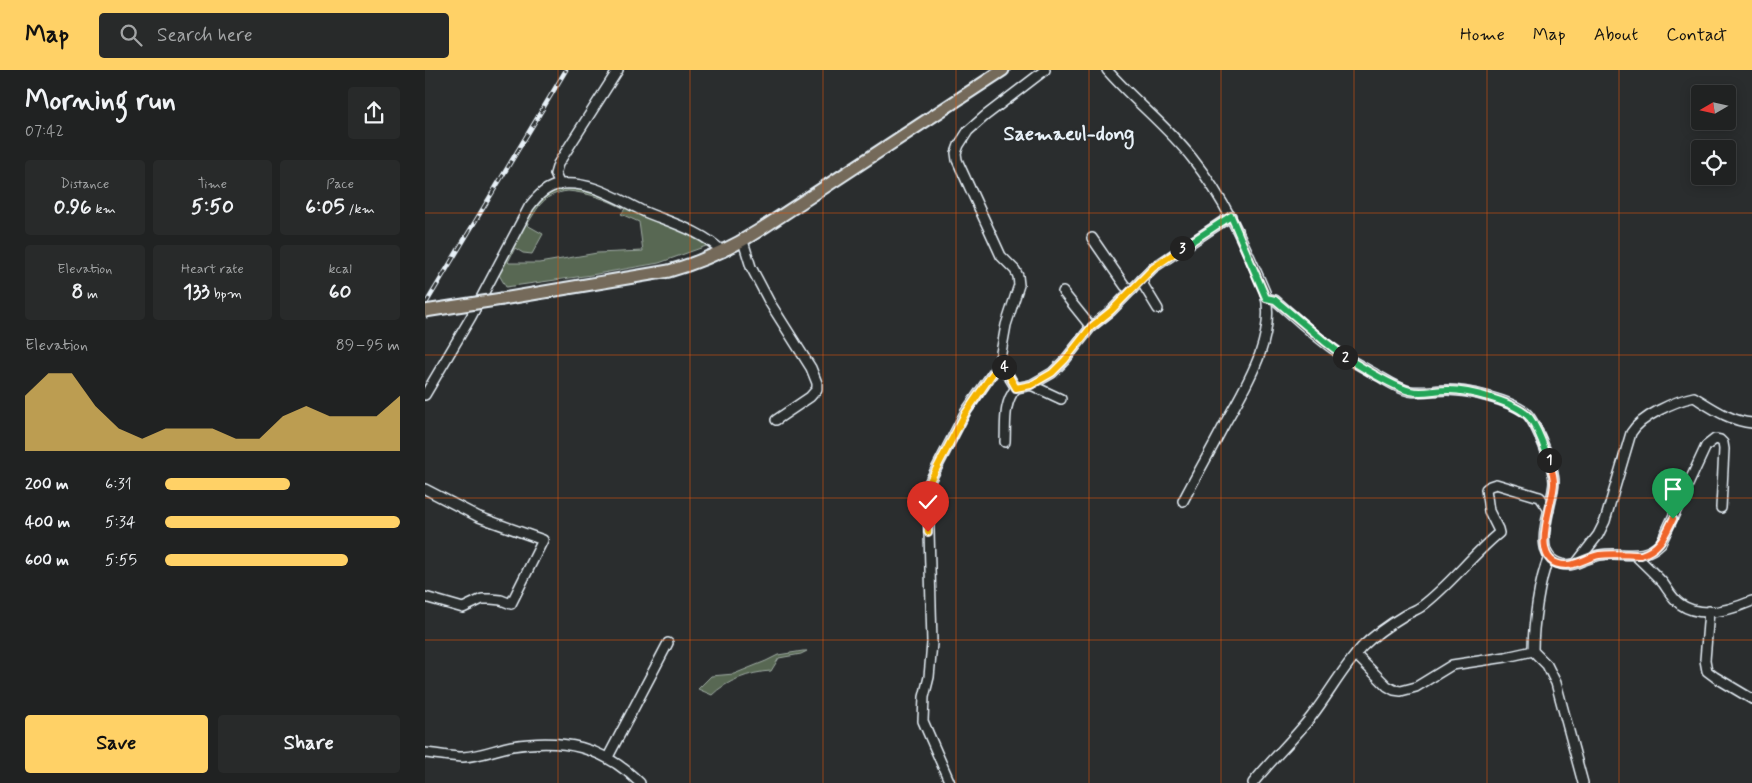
<!DOCTYPE html>
<html lang="en">
<head>
<meta charset="utf-8">
<style>
	:root { --surface:#202222; --page:#282a2a; --text:#f1f3f6; --muted:#a2a4a5; --line:#3d3f40; --accent:#ffd166 }
	body { margin:0; font-family:Mynerve,sans-serif; background:var(--page); color:var(--text); height:100vh; display:flex; flex-direction:column; font-size:19px; white-space:nowrap }
	* { box-sizing:border-box; margin:0 }
	p { font-size:16px; color:var(--muted) }
	.icon { flex:none; width:28px; height:28px; fill:none; stroke:currentColor; stroke-width:2; stroke-linecap:round; stroke-linejoin:round }
	.map { position:relative; flex:1; overflow:hidden }
	.sheet { display:flex; flex-direction:column; background:var(--surface); width:425px }
	.sheet>* { flex:none }
	.needle { width:32px; rotate:261deg }
	.tools { position:absolute; left:1266px; top:15px; display:grid; gap:10px }
	.tools a { display:grid; place-items:center; width:45px; height:45px; border-radius:5px; background:var(--surface); box-shadow:0 2px 12px #0003,0 0 0 1px var(--line); font-size:25px }
	.pin { position:absolute; display:grid; place-items:center; width:42px; height:42px; color:#fff; margin:-51px -21px; border-radius:50% 50% 50% 0; rotate:-45deg; box-shadow:0 0 5px #0007 }
	.pin .icon { rotate:45deg }
	.km { position:absolute; width:25px; height:25px; margin:-12px; border-radius:50%; background:#222; color:#fff; font-size:14px; line-height:25px; text-align:center }
	.round { display:grid; place-items:center; flex:none; width:52px; height:52px; border-radius:5px; background:var(--page) }
	.summary { display:flex; align-items:center; justify-content:space-between; height:85px; padding:0 25px }
	h1 { font-size:28px; font-weight:700; line-height:38px }
	.metrics { display:grid; grid-template-columns:repeat(3,1fr); gap:8px; height:85px; padding:5px 25px }
	.metrics div { display:grid; align-content:center; border-radius:5px; background:var(--page); text-align:center }
	.metrics b { font-size:21px; font-weight:700 }
	.metrics small { font-size:14px; font-weight:400 }
	.metrics p { font-size:14px }
	.chart { height:140px; padding:10px 25px }
	.chart p { display:flex; justify-content:space-between }
	.chart svg { width:100%; height:90px; margin-top:5px; fill:var(--accent); opacity:.7 }
	.button { display:flex; gap:10px; margin-top:auto; padding:10px 25px }
	.button a { flex:1; height:58px; border-radius:5px; background:var(--accent); color:#111; font-size:20px; font-weight:700; line-height:58px; text-align:center }
	.button a+a { background:var(--page); color:var(--text) }
	ul { padding:0 25px; list-style:none; font-size:16px }
	li { display:grid; grid-template-columns:80px 60px 1fr; align-items:center; height:38px }
	li i { height:12px; border-radius:6px; background:var(--accent) }
	header { display:flex; align-items:center; gap:30px; box-sizing:border-box; height:70px; padding:0 25px; background:var(--accent); color:#111 }
	header strong { font-size:24px }
	nav { display:flex; gap:28px; margin-inline-start:auto; font-size:18px }
	.search { width:350px; height:45px; background:var(--page); display:flex; align-items:center; gap:12px; box-sizing:border-box; padding:0 18px; border-radius:5px; color:var(--muted); font-size:19px }
	main { display:flex; flex:1; min-height:0 }
	.map>svg:first-child { display:block }
	.green { fill:#586852; stroke:#a0aca5; fill-rule:evenodd }
	.lines { fill:none; stroke-linecap:round; stroke-linejoin:round }
	.minor-casing { stroke:#e8f1f8; stroke-width:12 }
	.major-casing { stroke:#e8f1f8; stroke-width:15 }
	.minor { stroke:#2a2d2e; stroke-width:9 }
	.major { stroke:#746a5a; stroke-width:11 }
	.rail-casing { stroke:#e8f1f8; stroke-width:4.5 }
	.rail { stroke:#2a2d2e; stroke-width:2.5; stroke-dasharray:8; stroke-linecap:butt }
	.major-bridge-casing { stroke:#e8f1f8; stroke-width:15; stroke-linecap:butt }
	.major-bridge { stroke:#746a5a; stroke-width:11 }
	.split-1-casing { stroke:#fff; stroke-width:10 }
	.split-2-casing { stroke:#fff; stroke-width:10 }
	.split-3-casing { stroke:#fff; stroke-width:10 }
	.split-4-casing { stroke:#fff; stroke-width:10 }
	.split-5-casing { stroke:#fff; stroke-width:10 }
	.split-1 { stroke:#f0652b; stroke-width:6 }
	.split-2 { stroke:#22a559; stroke-width:6 }
	.split-3 { stroke:#22a559; stroke-width:6 }
	.split-4 { stroke:#f5b400; stroke-width:6 }
	.split-5 { stroke:#f5b400; stroke-width:6 }
	.grid { fill:none; stroke:#e8590c; stroke-width:1; stroke-opacity:0.55 }
	.labels { text-anchor:middle; stroke-width:4; stroke-linejoin:round; paint-order:stroke }
	.quarter-label { font-size:20px; font-weight:bold; fill:#e8f1f8; stroke:#2a2d2e }
</style>
</head>
<body>
<header>
<strong>Map</strong>
<div class="search"><svg class="icon" aria-label="search" viewBox="0 0 24 24"><circle cx="10" cy="10" r="6"/><path d="M15 15l6 6"/></svg>Search here</div>
<nav><a>Home</a><a>Map</a><a>About</a><a>Contact</a></nav>
</header>
<main>
<section class="sheet">
<div class="summary"><div><h1>Morning run</h1><p>07:42</p></div><a class="round"><svg class="icon" aria-label="share" viewBox="0 0 24 24"><path d="M12 15V3M7 8l5-5 5 5M5 13v7h14v-7"/></svg></a></div>
<div class="metrics">
<div><p>Distance</p><b>0.96<small> km</small></b></div>
<div><p>Time</p><b>5:50</b></div>
<div><p>Pace</p><b>6:05<small> /km</small></b></div>
</div>
<div class="metrics">
<div><p>Elevation</p><b>8<small> m</small></b></div>
<div><p>Heart rate</p><b>133<small> bpm</small></b></div>
<div><p>kcal</p><b>60</b></div>
</div>
<div class="chart"><p><span>Elevation</span>89–95 m</p>
<svg viewBox="0 0 160 44" preserveAspectRatio="none"><path d="M0 44V17L10 6L20 6L30 22L40 33L50 38L60 33L70 33L80 33L90 38L100 38L110 27L120 22L130 27L140 27L150 27L160 17V44z"/></svg>
</div>
<ul>
<li><b>200 m</b>6:31<i style="width:53%"></i></li>
<li><b>400 m</b>5:34<i style="width:100%"></i></li>
<li><b>600 m</b>5:55<i style="width:78%"></i></li>
</ul>
<div class="button"><a>Save</a><a>Share</a></div>
</section>
<div class="map">
<svg width="1327" height="713" viewBox="0 0 1327 713">
	<rect width="100%" height="100%" fill="#2a2d2e"/>
	<filter id="ink" filterUnits="userSpaceOnUse"><feTurbulence type="fractalNoise" baseFrequency=".02" numOctaves="2"/><feDisplacementMap in="SourceGraphic" scale="10" xChannelSelector="R" yChannelSelector="G"/><feConvolveMatrix kernelMatrix="1 2 1 2 8 2 1 2 1" color-interpolation-filters="sRGB"/></filter>
	<g filter="url(#ink)">
		<!-- green -->
		<g class="green">
			<path d="M145,117L173,123L186,129L280,171L284,175L234,193L166,205L81,217L73,203L112,132C121,122 132,119 145,117ZM143,121C164,123 181,129 200,139L196,144L214,152L218,181L172,183L114,193H84L83,192L90,178L98,183L107,184L118,164L102,155C114,136 118,124 143,121Z"/>
			<path d="M378,581H382L376,584L354,588L346,601C325,602 301,611 287,625L273,619L286,606L309,604L341,591L353,585Z"/>
		</g>
		<g class="lines">
			<!-- minor casing -->
			<g class="minor-casing">
				<g id="minor">
					<path d="M682,0C709,31 742,56 767,88C801,131 819,173 840,222C852,269 820,317 798,357C785,382 771,406 758,431"/>
					<path d="M135,115L130,104L133,94L193,0"/>
					<path d="M667,168L700,216L707,220"/>
					<path d="M318,171L326,197L345,233L386,298L392,313V319L385,327L351,350"/>
					<path d="M717,209L719,216L733,239"/>
					<path d="M638,222L666,257"/>
					<path d="M841,228L850,230C871,248 891,268 914,283C926,291 938,297 950,304C961,310 972,318 984,321C997,323 1009,320 1022,320C1042,320 1085,330 1101,343C1111,352 1129,398 1129,412C1129,433 1103,486 1136,494C1149,498 1162,487 1175,485C1199,481 1217,492 1236,473L1281,376L1290,369L1295,370L1298,373L1299,379L1296,438"/>
					<path d="M574,294L578,297L591,318L606,315L627,303L640,290L666,257L686,241L728,198L806,146"/>
					<path d="M606,315L636,329"/>
					<path d="M0,325L46,247L104,137C113,125 122,116 137,114C167,111 194,130 220,142C247,153 277,161 298,182"/>
					<path d="M580,372C581,352 578,334 591,318"/>
					<path d="M0,419L54,447L118,470L86,534L76,530L66,529H57L38,538L0,527"/>
					<path d="M1210,485C1219,494 1229,503 1238,513C1243,520 1248,529 1255,534C1276,549 1306,540 1327,531"/>
					<path d="M1124,487C1114,510 1108,556 1108,581L1122,595L1131,613L1158,713"/>
					<path d="M1153,491L1173,465L1180,451L1206,363C1216,346 1250,331 1269,327C1287,338 1305,351 1327,353"/>
					<path d="M1284,541L1280,590L1282,601L1290,607L1327,629"/>
					<path d="M931,585L962,616L969,620L976,621L991,617L1027,595L1081,587L1108,581"/>
					<path d="M0,683C13,684 26,687 38,687C56,686 71,679 87,676C138,668 178,676 215,713"/>
					<path d="M183,687L243,573"/>
					<path d="M525,713L498,651L499,627L504,607L507,573L503,423L505,411L540,343L574,294L581,255L594,215L593,206L590,200L576,186L532,90L531,83L534,75L543,61L560,46L620,0"/>
					<path d="M828,713C846,690 868,670 886,647C904,624 917,599 937,577C950,564 965,554 980,545C985,542 992,540 997,536C1025,515 1046,486 1074,463L1073,459L1064,441L1061,419L1065,416L1071,414L1111,426L1115,427L1124,440"/>
				</g>
			</g>
			<!-- major casing -->
			<g class="major-casing">
				<path id="major" d="M77,229L244,201C276,192 305,179 333,161L578,0"/>
			</g>
			<!-- minor -->
			<use href="#minor" class="minor"/>
			<!-- major -->
			<use href="#major" class="major"/>
			<!-- rail casing -->
			<g class="rail-casing">
				<path id="rail" d="M0,235L141,0"/>
			</g>
			<!-- rail -->
			<use href="#rail" class="rail"/>
			<!-- major-bridge casing -->
			<g class="major-bridge-casing">
				<path id="major-bridge" d="M0,241L77,229"/>
			</g>
			<!-- major-bridge -->
			<use href="#major-bridge" class="major-bridge"/>
		</g>
	</g>
	<g class="lines" filter="url(#ink)">
		<!-- split-1 casing -->
		<g class="split-1-casing">
			<path id="split-1" d="M1124,390C1126,397 1129,405 1129,413C1129,433 1101,495 1141,495C1153,495 1163,487 1174,485C1188,483 1203,485 1216,485C1235,479 1240,465 1248,449"/>
		</g>
		<!-- split-2 casing -->
		<g class="split-2-casing">
			<path id="split-2" d="M920,287C937,297 966,316 985,321C997,324 1010,320 1023,320C1043,320 1092,332 1105,348C1114,360 1119,377 1124,390"/>
		</g>
		<!-- split-3 casing -->
		<g class="split-3-casing">
			<path id="split-3" d="M757,178L806,146L841,228L850,230L899,271L920,287"/>
		</g>
		<!-- split-4 casing -->
		<g class="split-4-casing">
			<path id="split-4" d="M579,297L591,318L606,315L627,303L640,290L666,257L686,241L728,198L757,178"/>
		</g>
		<!-- split-5 casing -->
		<g class="split-5-casing">
			<path id="split-5" d="M503,462V422L505,411L540,344L574,294L579,297"/>
		</g>
		<!-- split-1 -->
		<use href="#split-1" class="split-1"/>
		<!-- split-2 -->
		<use href="#split-2" class="split-2"/>
		<!-- split-3 -->
		<use href="#split-3" class="split-3"/>
		<!-- split-4 -->
		<use href="#split-4" class="split-4"/>
		<!-- split-5 -->
		<use href="#split-5" class="split-5"/>
	</g>
	<!-- grid -->
	<path class="grid" d="M133,0V713M265,0V713M398,0V713M531,0V713M664,0V713M796,0V713M929,0V713M1062,0V713M1194,0V713M0,143H1327M0,285H1327M0,428H1327M0,570H1327"/>
	<g class="labels">
		<!-- quarter labels -->
		<g class="quarter-label">
			<text x="644" y="70">Saemaeul-dong</text>
		</g>
	</g>
</svg>
<div class="tools">
<a><svg class="needle" viewBox="-14 -14 28 28"><path d="M0-13l5 13h-10z" fill="#e53935"/><path d="M0 13l5-13h-10z" fill="#a2a4a5"/></svg></a>
<a><svg class="icon" aria-label="locate" viewBox="0 0 24 24"><circle cx="12" cy="12" r="6"/><path d="M12 2v4M12 18v4M2 12h4M18 12h4"/></svg></a>
</div>
<div class="pin" style="left:1248px;top:449px;background:#1e9e55"><svg class="icon" aria-label="arrive" viewBox="0 0 24 24"><path d="M6 21V4h12l-3 4 3 4H6"/></svg></div>
<div class="pin" style="left:503px;top:462px;background:#d93025"><svg class="icon" aria-label="check" viewBox="0 0 24 24"><path d="M5 12l5 5 9-10"/></svg></div>
<b class="km" style="left:1124px;top:390px">1</b>
<b class="km" style="left:920px;top:287px">2</b>
<b class="km" style="left:757px;top:178px">3</b>
<b class="km" style="left:579px;top:297px">4</b>
</div>
</main>
</body>
</html>
